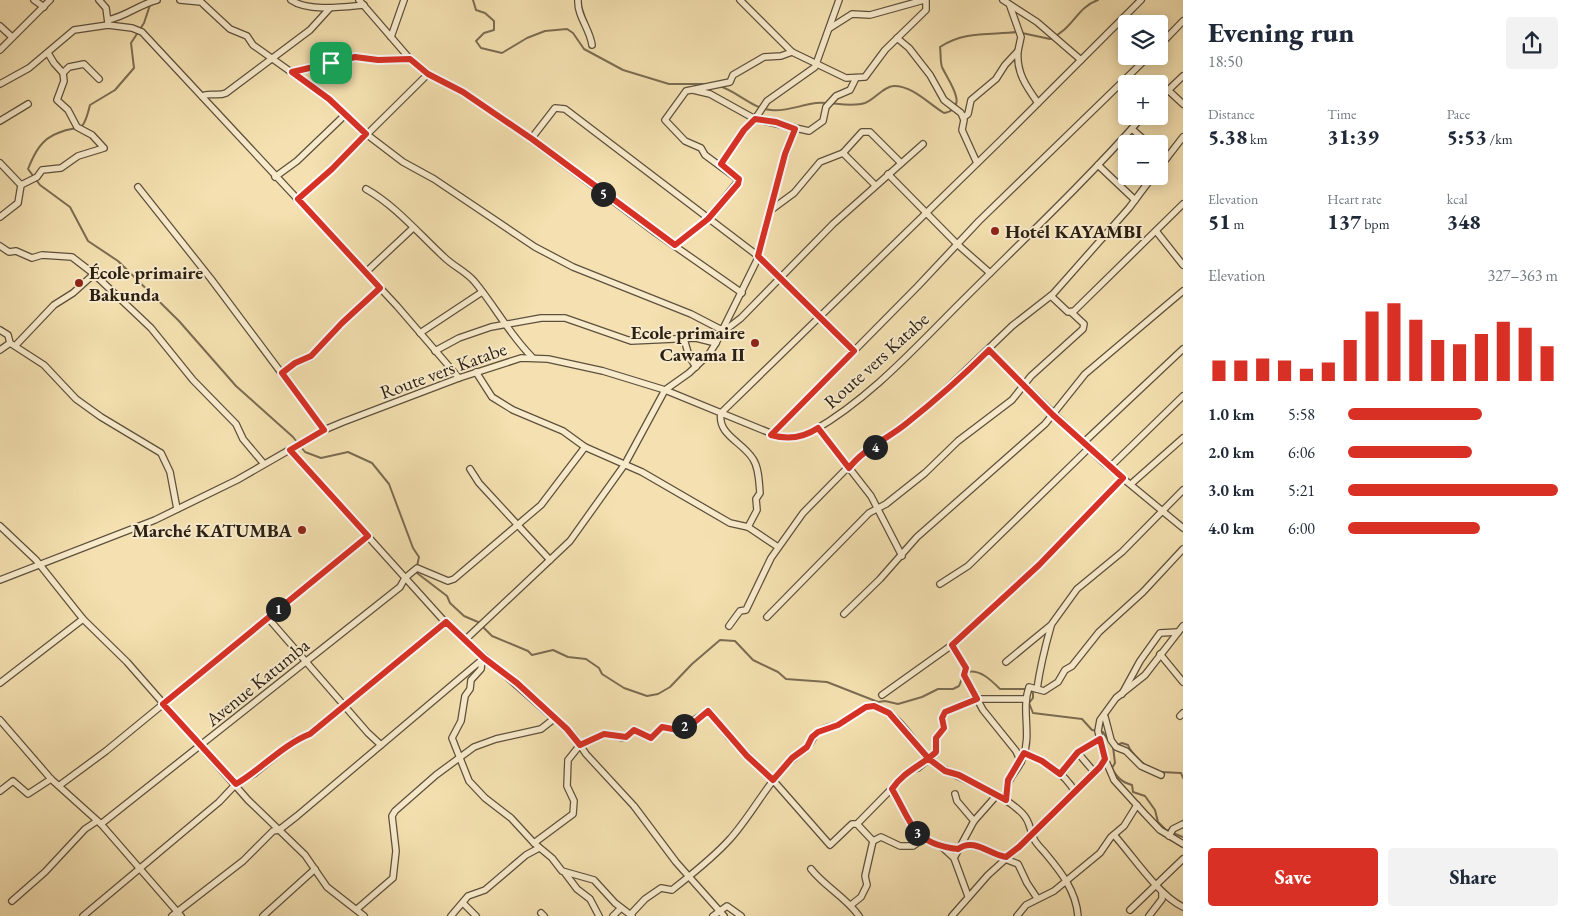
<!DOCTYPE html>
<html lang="en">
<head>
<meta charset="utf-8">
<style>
	:root { --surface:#fff; --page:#f2f2f3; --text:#1f2937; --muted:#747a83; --accent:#d93025 }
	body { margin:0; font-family:"EB Garamond",serif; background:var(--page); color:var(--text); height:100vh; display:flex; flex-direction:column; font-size:19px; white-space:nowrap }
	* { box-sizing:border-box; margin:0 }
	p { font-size:16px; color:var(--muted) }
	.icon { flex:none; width:28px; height:28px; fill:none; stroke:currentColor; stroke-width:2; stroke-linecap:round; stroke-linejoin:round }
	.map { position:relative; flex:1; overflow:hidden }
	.panel { display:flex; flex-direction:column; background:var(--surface); width:400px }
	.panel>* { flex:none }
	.controls { position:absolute; left:1118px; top:15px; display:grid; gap:10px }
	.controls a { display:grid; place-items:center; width:50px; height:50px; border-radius:5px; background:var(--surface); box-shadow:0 2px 12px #0003; font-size:25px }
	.pin { position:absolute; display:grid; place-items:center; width:42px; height:42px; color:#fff; margin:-21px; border-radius:10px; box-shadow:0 2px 8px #0006 }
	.km { position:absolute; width:25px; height:25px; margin:-12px; border-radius:50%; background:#222; color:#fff; font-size:14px; line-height:25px; text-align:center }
	.round { display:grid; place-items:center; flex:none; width:52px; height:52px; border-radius:5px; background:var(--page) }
	.headline { display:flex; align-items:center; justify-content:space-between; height:85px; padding:0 25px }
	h1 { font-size:28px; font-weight:800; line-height:38px }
	.figures { display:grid; grid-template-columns:repeat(3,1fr); gap:8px; height:85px; padding:5px 25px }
	.figures div { display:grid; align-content:center }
	.figures b { font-size:21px; font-weight:800 }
	.figures small { font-size:14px; font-weight:400 }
	.figures p { font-size:14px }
	.chart { height:140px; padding:10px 25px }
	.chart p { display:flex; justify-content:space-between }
	.chart svg { width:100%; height:90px; margin-top:5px; stroke:var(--accent); stroke-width:6 }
	.action { display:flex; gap:10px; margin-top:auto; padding:10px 25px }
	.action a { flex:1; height:58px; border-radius:5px; background:var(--accent); color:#fff; font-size:20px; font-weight:800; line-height:58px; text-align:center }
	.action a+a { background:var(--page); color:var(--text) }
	ul { padding:0 25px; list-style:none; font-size:16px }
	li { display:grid; grid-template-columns:80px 60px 1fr; align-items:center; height:38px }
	li i { height:12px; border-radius:6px; background:var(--accent) }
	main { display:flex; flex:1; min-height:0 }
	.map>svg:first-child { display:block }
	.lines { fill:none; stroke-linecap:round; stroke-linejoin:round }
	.stream { stroke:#7b6c52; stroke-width:2 }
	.minor-casing { stroke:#5d503c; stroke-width:8 }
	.minor { stroke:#f8ebcc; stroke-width:5.5 }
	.route-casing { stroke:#fff; stroke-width:10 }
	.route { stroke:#d93025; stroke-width:6 }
	.poi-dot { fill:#8f2418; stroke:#f8ebcc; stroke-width:2 }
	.labels { text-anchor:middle; stroke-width:4; stroke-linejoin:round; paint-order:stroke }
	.poi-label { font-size:19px; font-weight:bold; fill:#2b2015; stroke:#f8ebcc; text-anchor:start }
	.street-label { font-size:19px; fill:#2b2015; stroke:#f8ebcc }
</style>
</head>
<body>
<main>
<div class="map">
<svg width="1183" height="916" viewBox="0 0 1183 916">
	<rect width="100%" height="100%" fill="#f4e0b0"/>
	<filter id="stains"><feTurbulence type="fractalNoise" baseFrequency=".004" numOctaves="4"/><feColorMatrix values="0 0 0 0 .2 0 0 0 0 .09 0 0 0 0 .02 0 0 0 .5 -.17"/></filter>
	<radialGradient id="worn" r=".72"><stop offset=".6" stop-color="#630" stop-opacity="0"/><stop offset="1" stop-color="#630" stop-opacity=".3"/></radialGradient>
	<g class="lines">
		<!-- stream -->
		<g class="stream">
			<path d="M473,0L476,10L485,13L494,21V30L484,33L476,41L481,48L502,53L527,38L545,31L567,29L573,33L584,49L623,70L669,84H710"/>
			<path d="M150,5L144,23L131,43L134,68L115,90L90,105C82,137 81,123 58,133C41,139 34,154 28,169L40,185L70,207L88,241L118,261L179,321L236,386L293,437L305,452L321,458L348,452L372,463L389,484L413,548L419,557L417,566"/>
			<path d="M1022,33L1050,39C1073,29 1077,7 1098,0"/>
			<path d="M719,86C737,91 753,109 771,110C786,112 800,105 816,103C831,101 849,108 865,103C875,99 884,86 894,86C913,86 929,104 944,113C971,108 947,79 942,67C940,61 941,53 940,47C964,31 990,35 1017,32"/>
			<path d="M417,570V573L447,596L450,603L464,616L478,622L492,636L528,651L532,655L553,650L568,657L586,659L599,668L602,674L624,688L647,696L658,694L670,687L692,664L720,640L735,641L753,660L778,672L786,679L827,682L878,702L885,701L898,704L922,697L938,689H953L959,686L963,676"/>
			<path d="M967,672C980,669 991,680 1000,689H1028L1033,693V698L1029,703L1033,713L1082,719L1092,730L1103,732L1108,740"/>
			<path d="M1117,745L1122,743L1128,745C1130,752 1139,759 1144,764"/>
			<path d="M1113,747L1115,763L1112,768C1117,778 1122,782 1132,785L1133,792L1145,796L1155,810L1158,822L1166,830L1183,837"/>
			<path d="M1161,772L1181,773L1183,778"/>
		</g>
		<!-- minor casing -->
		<g class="minor-casing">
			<g id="minor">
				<path d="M34,0L44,7"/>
				<path d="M99,0L106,8L108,23"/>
				<path d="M180,0L201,2L230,29L247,36L253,45L329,99L361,130L403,162L434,179L535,247L573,267L691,314L720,329L728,328L741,318L833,224L923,144"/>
				<path d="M291,0C308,12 343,7 364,5"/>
				<path d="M359,0L410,59L428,74L463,92L531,139L656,233L742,293"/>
				<path d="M578,0C577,16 590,29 592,45"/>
				<path d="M740,0L792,52L846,78L865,77L885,50L926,10V0"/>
				<path d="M839,0L815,67L767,101L755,119L809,131L823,121L826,107L836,96L850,90L856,78"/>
				<path d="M1003,0L1037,22L1081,60"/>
				<path d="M108,20C127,16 140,4 157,0"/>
				<path d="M0,26L12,37"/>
				<path d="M830,28L852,14L870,15L924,0"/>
				<path d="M391,37L404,0"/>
				<path d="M897,38L909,48L930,75L944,100L961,113L964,120L962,130L977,163"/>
				<path d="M1159,46L1183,21"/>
				<path d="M0,50L50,0"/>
				<path d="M1018,51C1016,72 1026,86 1038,103"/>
				<path d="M292,72L355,57L378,60L410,59"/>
				<path d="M63,73L69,67L84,64L99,79"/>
				<path d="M0,84L29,68L74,30L108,25L132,28L142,32L397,306L459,378"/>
				<path d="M693,90L710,94L755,119L744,130L721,164"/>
				<path d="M1168,90L1183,104"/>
				<path d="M202,96C210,92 217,97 226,93L310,30L330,8"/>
				<path d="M1159,99L1183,76"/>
				<path d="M964,117L968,114L971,100L996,79L1005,65L1018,51L1021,37L1010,6"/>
				<path d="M0,121L28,104"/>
				<path d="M1132,129L1149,144"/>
				<path d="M531,139L555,108L565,109L758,256L854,351"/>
				<path d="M843,153L862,132H870L901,163"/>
				<path d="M1159,153L1166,159"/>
				<path d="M0,163L21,185"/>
				<path d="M1098,165L1135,200"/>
				<path d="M1159,168L1183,137"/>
				<path d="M888,174L957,244L990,273"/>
				<path d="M275,177L297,161L346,114"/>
				<path d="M138,187L211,279L324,430"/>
				<path d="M366,189C396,206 418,233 444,257C453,266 465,271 474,281C495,306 509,334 532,357"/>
				<path d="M299,199L332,169L428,74"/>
				<path d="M771,210L794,193L820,162L843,153L875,185"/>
				<path d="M0,217L18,203L21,185L37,177L42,170L61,168L78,156L104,148L92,135L77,127L68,110L57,100L64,81L63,73L54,63L48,53"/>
				<path d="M1156,231L1183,265"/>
				<path d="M675,245L708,219L739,180L705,155L701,148L685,141L665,120L686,91L730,82L733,75L764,57L781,56L792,52"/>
				<path d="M0,246L9,252L16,251L32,258L42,255L72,257L94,274L151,328L193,380L236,424L243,439L264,464"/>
				<path d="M365,273L413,228"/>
				<path d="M1051,296L1068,312L1074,311L1183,204"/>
				<path d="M0,330L8,335L10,343L44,365L76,399L101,417L161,453L170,472L177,509"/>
				<path d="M420,333L482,292"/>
				<path d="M684,339L689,356L696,367"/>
				<path d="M16,345L54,305L73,293L94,274"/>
				<path d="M0,350L10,343"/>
				<path d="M989,350L1103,462L1183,528"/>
				<path d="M435,351L459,338L491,327L541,318H565L631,341L696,338L716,343"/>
				<path d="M476,372L492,397L513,410L563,431L585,447L642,472L730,523L748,527L778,547"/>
				<path d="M282,373L295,363L311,357L342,323L380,288"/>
				<path d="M818,428L871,496L902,556"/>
				<path d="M771,435L918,286L979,221L1149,56"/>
				<path d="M1083,443L1183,349"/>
				<path d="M290,450L445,622L574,736L586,754L634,806L676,862L724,916"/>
				<path d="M1110,467L1183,396"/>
				<path d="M470,469L479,483L550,560"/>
				<path d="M1131,484L1183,438"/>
				<path d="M0,526L36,560L83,619L127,662L248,800L305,855L327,887L364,916"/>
				<path d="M748,527L757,510L756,499L760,493C759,482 759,468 753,459C743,442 717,435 721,413L1002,139L1141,0"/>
				<path d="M0,580L155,520L237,480L324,430L343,422L459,378L521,358L548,359L603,371L665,390L780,437C792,439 803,437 813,431C869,399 914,349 959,304C1021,242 1085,182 1143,116"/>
				<path d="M940,584L968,566L1089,448"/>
				<path d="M844,614L880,579L917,537L1045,424L1085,374L1183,291"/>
				<path d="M767,617L869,513L886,504L925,473L958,441L1012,400L1031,376L1083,329L1084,324L1071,312"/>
				<path d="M268,618L368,733L381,745"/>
				<path d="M729,626L740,611L746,610L771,558L803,513L856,459L906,424L935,400L1012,326L1053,294L1129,208L1153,176"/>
				<path d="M466,639L570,541L625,464L665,390L689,373L709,354L716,343L757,260L781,168L795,129"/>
				<path d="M952,645L966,668L964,675L983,710L1016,751L1021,762"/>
				<path d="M1160,654L1183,682"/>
				<path d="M482,661L481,669L471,680L470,689L465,696L461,721L452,738L469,781L485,798L511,818L534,843L552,858L562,871L594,880L615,903L632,916"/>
				<path d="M1006,662L1051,625L1077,589L1122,552L1183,490"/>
				<path d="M0,683L83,619"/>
				<path d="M1037,689C1040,668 1045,647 1051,626"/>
				<path d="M1122,694L1140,661L1160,633L1178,632"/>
				<path d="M882,695L952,645L1039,565L1123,478"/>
				<path d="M1180,716L1183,713"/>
				<path d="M1105,717L1111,740L1116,747L1126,751L1141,766L1161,775"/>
				<path d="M0,720L51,779L101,824L181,916"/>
				<path d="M1024,753C1045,762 1064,772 1075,792"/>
				<path d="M1078,753L1095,773"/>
				<path d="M1105,759L1114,780L1144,813L1160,830L1183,844"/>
				<path d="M1061,774L1078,753L1100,739"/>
				<path d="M60,785L106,751L368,536"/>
				<path d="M892,789L915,831L923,839L941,846L954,858L968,896"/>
				<path d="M0,791L13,781L28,794L51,779"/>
				<path d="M955,794L957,801L974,821"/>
				<path d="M1006,800C1007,772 1016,777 1023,757C1032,734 1021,710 1029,687L1044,691L1058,682L1065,670L1072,666L1099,632L1143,592L1183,549"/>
				<path d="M101,824L400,587L405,578L417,568L448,581L454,579L541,505L585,447"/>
				<path d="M1114,835C1133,856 1158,895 1183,907"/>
				<path d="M1169,836L1173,829L1183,824"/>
				<path d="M873,841L881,837L900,846H913L923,839"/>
				<path d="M534,843L573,814L574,801L567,786L568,760L580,745L595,738L607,734L623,738L634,730L651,738L662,727L678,730L709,711L729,737L772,779L830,845L852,824H857L909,771L918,768L936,753V738L943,728L942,718L945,712L974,699H1026"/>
				<path d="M942,847L958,849C974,838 990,855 1006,857"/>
				<path d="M954,858L974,821L997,795"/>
				<path d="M1005,859L1018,864L1027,883L1037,898"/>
				<path d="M811,869C825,887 846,897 859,916"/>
				<path d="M565,873L577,889L590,899L599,916"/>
				<path d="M12,901L45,872L85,829L97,821"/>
				<path d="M464,904L476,916"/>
				<path d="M851,905L861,897L867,885L865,876L873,841L857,824"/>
				<path d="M357,909L393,878L396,851L392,816L395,811L436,775L474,747L496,739L541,729L555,718"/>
				<path d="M1130,910L1183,859"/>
				<path d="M541,913L544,916"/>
				<path d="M631,914L645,899L661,888L672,890C692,874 712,859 730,839C756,810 772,772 804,750C811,746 812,737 818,732C826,726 837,726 845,721C853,716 866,704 875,707C899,713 912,741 928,758C938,769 963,778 977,785C993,792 1010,801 1022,813C1031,822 1029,829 1034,839C1037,845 1042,849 1046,854C1061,872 1076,891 1078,916"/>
				<path d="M83,916L219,802L236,784L255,773L295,740L310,734L445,622"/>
				<path d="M172,916L243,861L273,831L279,830L297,816L484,658"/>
				<path d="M263,916L315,869"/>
				<path d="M451,916L468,896L485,890L526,855L539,848"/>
				<path d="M613,916L621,908"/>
				<path d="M713,916L727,906L741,916"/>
				<path d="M952,916L988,875L1019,847L1100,767L1105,759L1098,731L1100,720L1116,698L1145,675L1183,626"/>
				<path d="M1017,916L1026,905L1054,891L1100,853L1111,837L1124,826L1137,805"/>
				<path d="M1149,916L1162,899V892"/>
			</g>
		</g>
		<!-- minor -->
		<use href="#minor" class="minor"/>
	</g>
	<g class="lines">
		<!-- route casing -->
		<g class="route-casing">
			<path id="route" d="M331,63L292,72L329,99L366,134L332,169L298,199L380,288L342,323L311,356L295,363L282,373L324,430L290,450L368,536L163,704L236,784C262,769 282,745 310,734L446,622L484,658L517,683L567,729L580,745L604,734L626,737L634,730L651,738L662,727L678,730L696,721L708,711L747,756L773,780L792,758L807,747L812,737L818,732L838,725L866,707L874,706L889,713L929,759L945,771L959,775L1006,800L1008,780L1024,753L1042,761L1060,774L1078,752L1100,739L1105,759L1100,767L1019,847L1006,857C990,855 974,837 958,849C913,844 912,823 892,789C903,772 921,766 936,752V738L944,728L942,718L945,712L977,699L964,675L966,668L952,645L1039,565L1123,478L1053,415L989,350C963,376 936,400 907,423C889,438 863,449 849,468L818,428C803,438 788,440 771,435L854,351L758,256L785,154L795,129L776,122L755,119L744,130L721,164L739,179L738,184L708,219L675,245L532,139L463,92L428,74L410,59L378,60L355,57L331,63"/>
		</g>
		<!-- route -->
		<use href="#route" class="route"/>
	</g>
	<!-- markers -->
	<g class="poi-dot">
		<circle cx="995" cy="231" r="5"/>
		<circle cx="79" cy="283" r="5"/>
		<circle cx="755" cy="343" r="5"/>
		<circle cx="302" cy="530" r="5"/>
	</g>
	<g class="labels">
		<!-- poi labels -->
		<g class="poi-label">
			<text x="1005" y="238">Hotel KAYAMBI</text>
			<text x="89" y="279">École primaire<tspan x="89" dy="22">Bakunda</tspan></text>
			<text x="745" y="339" text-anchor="end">Ecole primaire<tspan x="745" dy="22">Cawama II</tspan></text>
			<text x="292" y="537" text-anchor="end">Marché KATUMBA</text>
		</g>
		<!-- street labels -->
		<g class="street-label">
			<text transform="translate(876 360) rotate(-42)" y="7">Route vers Katabe</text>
			<text transform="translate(443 370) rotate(-20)" y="7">Route vers Katabe</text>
			<text transform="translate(257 682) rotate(-39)" y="7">Avenue Katumba</text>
		</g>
	</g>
	<rect width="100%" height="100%" filter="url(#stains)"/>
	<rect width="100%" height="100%" fill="url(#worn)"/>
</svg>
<div class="controls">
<a><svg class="icon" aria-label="layers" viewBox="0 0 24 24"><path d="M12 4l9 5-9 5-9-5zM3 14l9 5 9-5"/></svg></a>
<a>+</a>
<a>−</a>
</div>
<div class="pin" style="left:331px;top:63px;background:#1e9e55"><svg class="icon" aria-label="arrive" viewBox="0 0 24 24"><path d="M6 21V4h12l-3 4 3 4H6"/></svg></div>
<b class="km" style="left:278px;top:609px">1</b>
<b class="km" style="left:684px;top:726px">2</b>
<b class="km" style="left:917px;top:833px">3</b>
<b class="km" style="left:875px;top:447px">4</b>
<b class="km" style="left:603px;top:194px">5</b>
</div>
<section class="panel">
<div class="headline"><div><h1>Evening run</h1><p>18:50</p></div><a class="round"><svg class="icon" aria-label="share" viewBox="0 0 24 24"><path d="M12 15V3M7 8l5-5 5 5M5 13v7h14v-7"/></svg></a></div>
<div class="figures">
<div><p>Distance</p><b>5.38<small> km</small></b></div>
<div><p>Time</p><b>31:39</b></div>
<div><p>Pace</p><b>5:53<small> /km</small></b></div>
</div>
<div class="figures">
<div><p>Elevation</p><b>51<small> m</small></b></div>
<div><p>Heart rate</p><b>137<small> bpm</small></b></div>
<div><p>kcal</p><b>348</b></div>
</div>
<div class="chart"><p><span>Elevation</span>327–363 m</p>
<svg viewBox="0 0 160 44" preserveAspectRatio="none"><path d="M5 44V34M15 44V34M25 44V33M35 44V34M45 44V38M55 44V35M65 44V24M75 44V10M85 44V6M95 44V14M105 44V24M115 44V26M125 44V21M135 44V15M145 44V18M155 44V27"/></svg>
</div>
<ul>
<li><b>1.0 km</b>5:58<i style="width:64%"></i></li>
<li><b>2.0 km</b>6:06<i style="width:59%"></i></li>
<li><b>3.0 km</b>5:21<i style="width:100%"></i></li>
<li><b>4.0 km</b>6:00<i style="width:63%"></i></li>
</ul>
<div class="action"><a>Save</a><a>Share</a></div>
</section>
</main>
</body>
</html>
